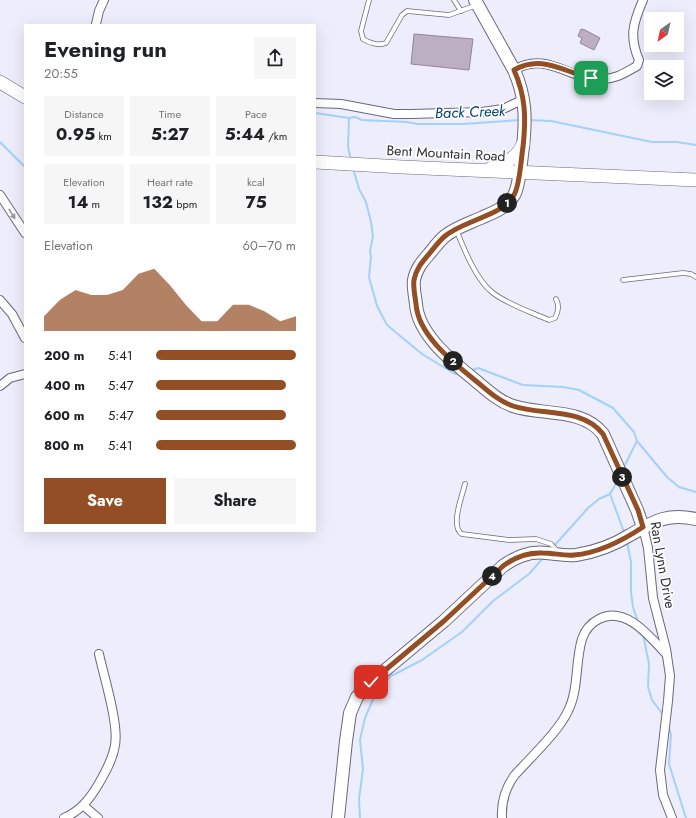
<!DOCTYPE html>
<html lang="en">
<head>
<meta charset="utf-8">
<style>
	:root { --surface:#fff; --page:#f6f6f6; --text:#202124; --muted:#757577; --accent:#944e25 }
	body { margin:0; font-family:Jost,sans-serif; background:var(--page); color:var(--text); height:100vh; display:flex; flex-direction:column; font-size:15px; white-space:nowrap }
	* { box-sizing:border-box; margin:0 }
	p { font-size:13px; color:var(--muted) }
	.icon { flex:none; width:22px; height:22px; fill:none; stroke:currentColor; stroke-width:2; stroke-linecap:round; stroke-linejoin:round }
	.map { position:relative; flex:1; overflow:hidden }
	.sheet { position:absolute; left:24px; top:24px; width:292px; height:508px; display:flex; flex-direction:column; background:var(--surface); border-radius:0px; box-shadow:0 4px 16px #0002 }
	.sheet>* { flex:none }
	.needle { width:26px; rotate:213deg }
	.tools { position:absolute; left:644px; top:12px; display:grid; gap:8px }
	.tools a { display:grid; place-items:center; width:40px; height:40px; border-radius:0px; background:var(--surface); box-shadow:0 4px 16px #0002; font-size:20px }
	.pin { position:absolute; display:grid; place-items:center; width:34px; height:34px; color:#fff; margin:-17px; border-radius:8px; box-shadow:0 2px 6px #0006 }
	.km { position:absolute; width:20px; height:20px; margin:-10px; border-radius:50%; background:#222; color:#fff; font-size:11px; line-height:20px; text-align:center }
	.round { display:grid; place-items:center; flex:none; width:42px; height:42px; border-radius:0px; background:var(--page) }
	.overview { display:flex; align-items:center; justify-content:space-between; height:68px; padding:0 20px }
	h1 { font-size:22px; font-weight:700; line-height:30px }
	.figures { display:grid; grid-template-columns:repeat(3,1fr); gap:6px; height:68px; padding:4px 20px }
	.figures div { display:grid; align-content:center; border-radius:0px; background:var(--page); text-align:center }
	.figures b { font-size:17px; font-weight:700 }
	.figures small { font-size:11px; font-weight:400 }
	.figures p { font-size:11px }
	.chart { height:112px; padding:8px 20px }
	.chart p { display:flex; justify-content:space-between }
	.chart svg { width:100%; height:72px; margin-top:4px; fill:var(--accent); opacity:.7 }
	.primary-button { display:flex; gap:8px; margin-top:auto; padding:8px 20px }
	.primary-button a { flex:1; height:46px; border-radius:0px; background:var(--accent); color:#fff; font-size:16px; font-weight:700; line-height:46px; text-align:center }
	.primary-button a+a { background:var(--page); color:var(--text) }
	ul { padding:0 20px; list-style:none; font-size:13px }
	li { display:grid; grid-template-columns:64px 48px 1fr; align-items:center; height:30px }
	li i { height:10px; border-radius:5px; background:var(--accent) }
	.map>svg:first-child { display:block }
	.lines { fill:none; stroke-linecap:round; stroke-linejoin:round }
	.stream { stroke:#a3d1f9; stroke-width:2 }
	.building { fill:#bdafc3; stroke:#938599 }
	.lane-casing { stroke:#6b687d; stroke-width:5.5 }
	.street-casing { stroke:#6b687d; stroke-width:10 }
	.secondary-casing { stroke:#6b687d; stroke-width:14 }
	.primary-casing { stroke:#6b687d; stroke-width:14 }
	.lane { stroke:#fff; stroke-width:4 }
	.street { stroke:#fff; stroke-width:8 }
	.secondary { stroke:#fff; stroke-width:12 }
	.primary { stroke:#fff; stroke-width:13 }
	.oneway { fill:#97969b }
	.route-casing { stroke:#fff; stroke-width:8 }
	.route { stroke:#944e25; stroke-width:5 }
	.labels { text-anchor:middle; stroke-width:3.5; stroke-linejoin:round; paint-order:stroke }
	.street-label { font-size:14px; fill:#2f2e37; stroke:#fff }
	.water-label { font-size:15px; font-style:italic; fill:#03456f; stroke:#fff }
</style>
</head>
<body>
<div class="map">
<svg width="696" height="818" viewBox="0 0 696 818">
	<rect width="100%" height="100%" fill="#eeedfb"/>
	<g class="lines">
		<!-- stream -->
		<g class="stream">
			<path d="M315,113L349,118L355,117L362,120L407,122L418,124H463L520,120"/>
			<path d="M349,118L348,147L351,160"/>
			<path d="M528,120L551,121L652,142H677L696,145"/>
			<path d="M0,142L25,167"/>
			<path d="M353,168L359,189L366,202L371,222L373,237L370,251L371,257L369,277L377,306L387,325L422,354L455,374L460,373"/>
			<path d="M470,371L478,368L523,385L563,387L579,390L613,408L634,432L637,441L667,477L679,487L696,492"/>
			<path d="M623,469L637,441"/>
			<path d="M610,494L624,532"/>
			<path d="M627,542L631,562V592L633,607L638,622"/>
			<path d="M554,546L588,508L599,499L610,494L618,480"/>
			<path d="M643,634L649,664L648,687L652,700L664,716"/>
			<path d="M669,728L671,735L669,764L686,818"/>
			<path d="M360,818L359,799L363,769L360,740L365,718L377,690L391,676L422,660L462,632L493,601L529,574L544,557"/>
		</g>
	</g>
	<!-- building -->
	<g class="building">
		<path d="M581,29L585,30L600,38L594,50L580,43L582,38L578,36Z"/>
		<path d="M414,34L473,39L469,70L411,64Z"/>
	</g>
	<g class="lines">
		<!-- lane casing -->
		<g class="lane-casing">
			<g id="lane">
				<path d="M369,0L361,31L363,39C369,43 379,46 386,43L402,15L407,11L449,15L477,5"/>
				<path d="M454,0L461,11"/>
				<path d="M456,229C464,249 476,280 493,293C509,305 531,312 549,320L555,318C559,311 559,305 556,299"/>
				<path d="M623,280L683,273L691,274L696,277"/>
				<path d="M465,484C462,496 450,527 462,534L509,540L536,539L551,544L558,552"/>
			</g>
		</g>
		<!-- street casing -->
		<g class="street-casing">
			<g id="street">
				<path d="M96,24L99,11L104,0"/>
				<path d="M514,70C548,50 569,81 603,79C616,79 626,72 637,66L639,60C629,37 633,23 643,0"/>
				<path d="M315,103L341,104L394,114H411L482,112L503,109L524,99"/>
				<path d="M0,195L25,233"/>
				<path d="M0,300L12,314L25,338"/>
				<path d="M0,386L10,378L25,374"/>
				<path d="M643,527L648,548L653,598L666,649L670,676L668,701L660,770L663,795L672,818"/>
				<path d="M84,806L98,818"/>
				<path d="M64,818C80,811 89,800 98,785C105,773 113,759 115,745C119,724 104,677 99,654"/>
				<path d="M502,818C501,802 505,789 514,776C530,758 559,731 568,711C579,689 575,662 582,639C585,630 591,623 599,619C626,605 651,638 667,655"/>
			</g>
		</g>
		<!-- secondary casing -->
		<g class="secondary-casing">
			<g id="secondary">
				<path d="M475,0L514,70C526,97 526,119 523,147C521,159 520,185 514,195C507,207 495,212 483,217C470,223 456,227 445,236C439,241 434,248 429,254C422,262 416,269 414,280C413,287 415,296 416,304C418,335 453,362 476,381C487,390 498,401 513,406C542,416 582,407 603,434L637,510L643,527"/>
				<path d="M338,818L346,741L350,713L357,697L371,682L444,621L503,566C516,557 529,551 546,553C556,554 566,556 576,555C595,552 614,545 630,535C655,521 666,513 696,519"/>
			</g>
		</g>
		<!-- primary casing -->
		<g class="primary-casing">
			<g id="primary">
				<path d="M0,82L25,97"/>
				<path d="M315,162L402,167L696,180"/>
				<path d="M491,168C505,163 517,159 523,144"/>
			</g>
		</g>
		<!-- lane -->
		<use href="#lane" class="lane"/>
		<!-- street -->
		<use href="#street" class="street"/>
		<!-- secondary -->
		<use href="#secondary" class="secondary"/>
		<!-- primary -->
		<use href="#primary" class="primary"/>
	</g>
	<!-- one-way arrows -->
	<defs><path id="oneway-solid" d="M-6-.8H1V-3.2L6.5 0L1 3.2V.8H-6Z"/></defs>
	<use class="oneway" href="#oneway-solid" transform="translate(12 214) rotate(58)"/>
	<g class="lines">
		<!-- route casing -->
		<g class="route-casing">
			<path id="route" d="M371,682L444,621L503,566C515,557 528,552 543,553C554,553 564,556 574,555C599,553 622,541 643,527L638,510L603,434C582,407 542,416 513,406C498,401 487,390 476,381C453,362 418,335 416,304C415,296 413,287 414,280C416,269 422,262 429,254C434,248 439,241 445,236C456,227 470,223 483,217C495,212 507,207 514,195C520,185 521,159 523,147C526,119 526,97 514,70C542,54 563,72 591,78"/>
		</g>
		<!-- route -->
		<use href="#route" class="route"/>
	</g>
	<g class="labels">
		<!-- street labels -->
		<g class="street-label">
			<text transform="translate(446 153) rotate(3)" y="5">Bent Mountain Road</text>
			<text transform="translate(663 565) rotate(80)" y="5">Ran Lynn Drive</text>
		</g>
		<!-- water labels -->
		<g class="water-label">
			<text transform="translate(470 112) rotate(-2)" y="5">Back Creek</text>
		</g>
	</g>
</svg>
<div class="tools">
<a><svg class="needle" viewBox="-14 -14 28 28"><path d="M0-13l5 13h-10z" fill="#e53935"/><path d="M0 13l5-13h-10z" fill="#757577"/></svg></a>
<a><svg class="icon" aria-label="layers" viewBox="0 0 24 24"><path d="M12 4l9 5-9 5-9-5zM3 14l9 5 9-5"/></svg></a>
</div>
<div class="pin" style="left:591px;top:78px;background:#1e9e55"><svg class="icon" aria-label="arrive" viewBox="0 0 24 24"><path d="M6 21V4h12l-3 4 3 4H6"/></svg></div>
<div class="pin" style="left:371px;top:682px;background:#d93025"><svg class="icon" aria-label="check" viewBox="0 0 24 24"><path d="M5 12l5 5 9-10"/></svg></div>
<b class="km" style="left:507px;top:203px">1</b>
<b class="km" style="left:453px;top:361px">2</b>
<b class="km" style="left:622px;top:477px">3</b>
<b class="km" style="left:492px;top:576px">4</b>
<section class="sheet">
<div class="overview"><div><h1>Evening run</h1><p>20:55</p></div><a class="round"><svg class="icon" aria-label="share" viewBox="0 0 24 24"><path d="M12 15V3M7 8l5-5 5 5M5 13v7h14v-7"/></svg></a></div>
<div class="figures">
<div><p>Distance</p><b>0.95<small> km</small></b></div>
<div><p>Time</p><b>5:27</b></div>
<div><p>Pace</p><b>5:44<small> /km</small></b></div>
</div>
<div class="figures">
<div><p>Elevation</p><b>14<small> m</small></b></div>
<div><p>Heart rate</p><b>132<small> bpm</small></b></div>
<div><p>kcal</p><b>75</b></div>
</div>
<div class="chart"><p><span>Elevation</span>60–70 m</p>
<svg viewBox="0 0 160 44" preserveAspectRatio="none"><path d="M0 44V35L10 25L20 19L30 22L40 22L50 19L60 9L70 6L80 16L90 28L100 38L110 38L120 28L130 28L140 32L150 38L160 35V44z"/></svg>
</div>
<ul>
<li><b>200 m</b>5:41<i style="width:100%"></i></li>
<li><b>400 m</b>5:47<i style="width:93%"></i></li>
<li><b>600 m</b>5:47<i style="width:93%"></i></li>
<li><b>800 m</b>5:41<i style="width:100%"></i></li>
</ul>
<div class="primary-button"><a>Save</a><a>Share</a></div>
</section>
</div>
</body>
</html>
